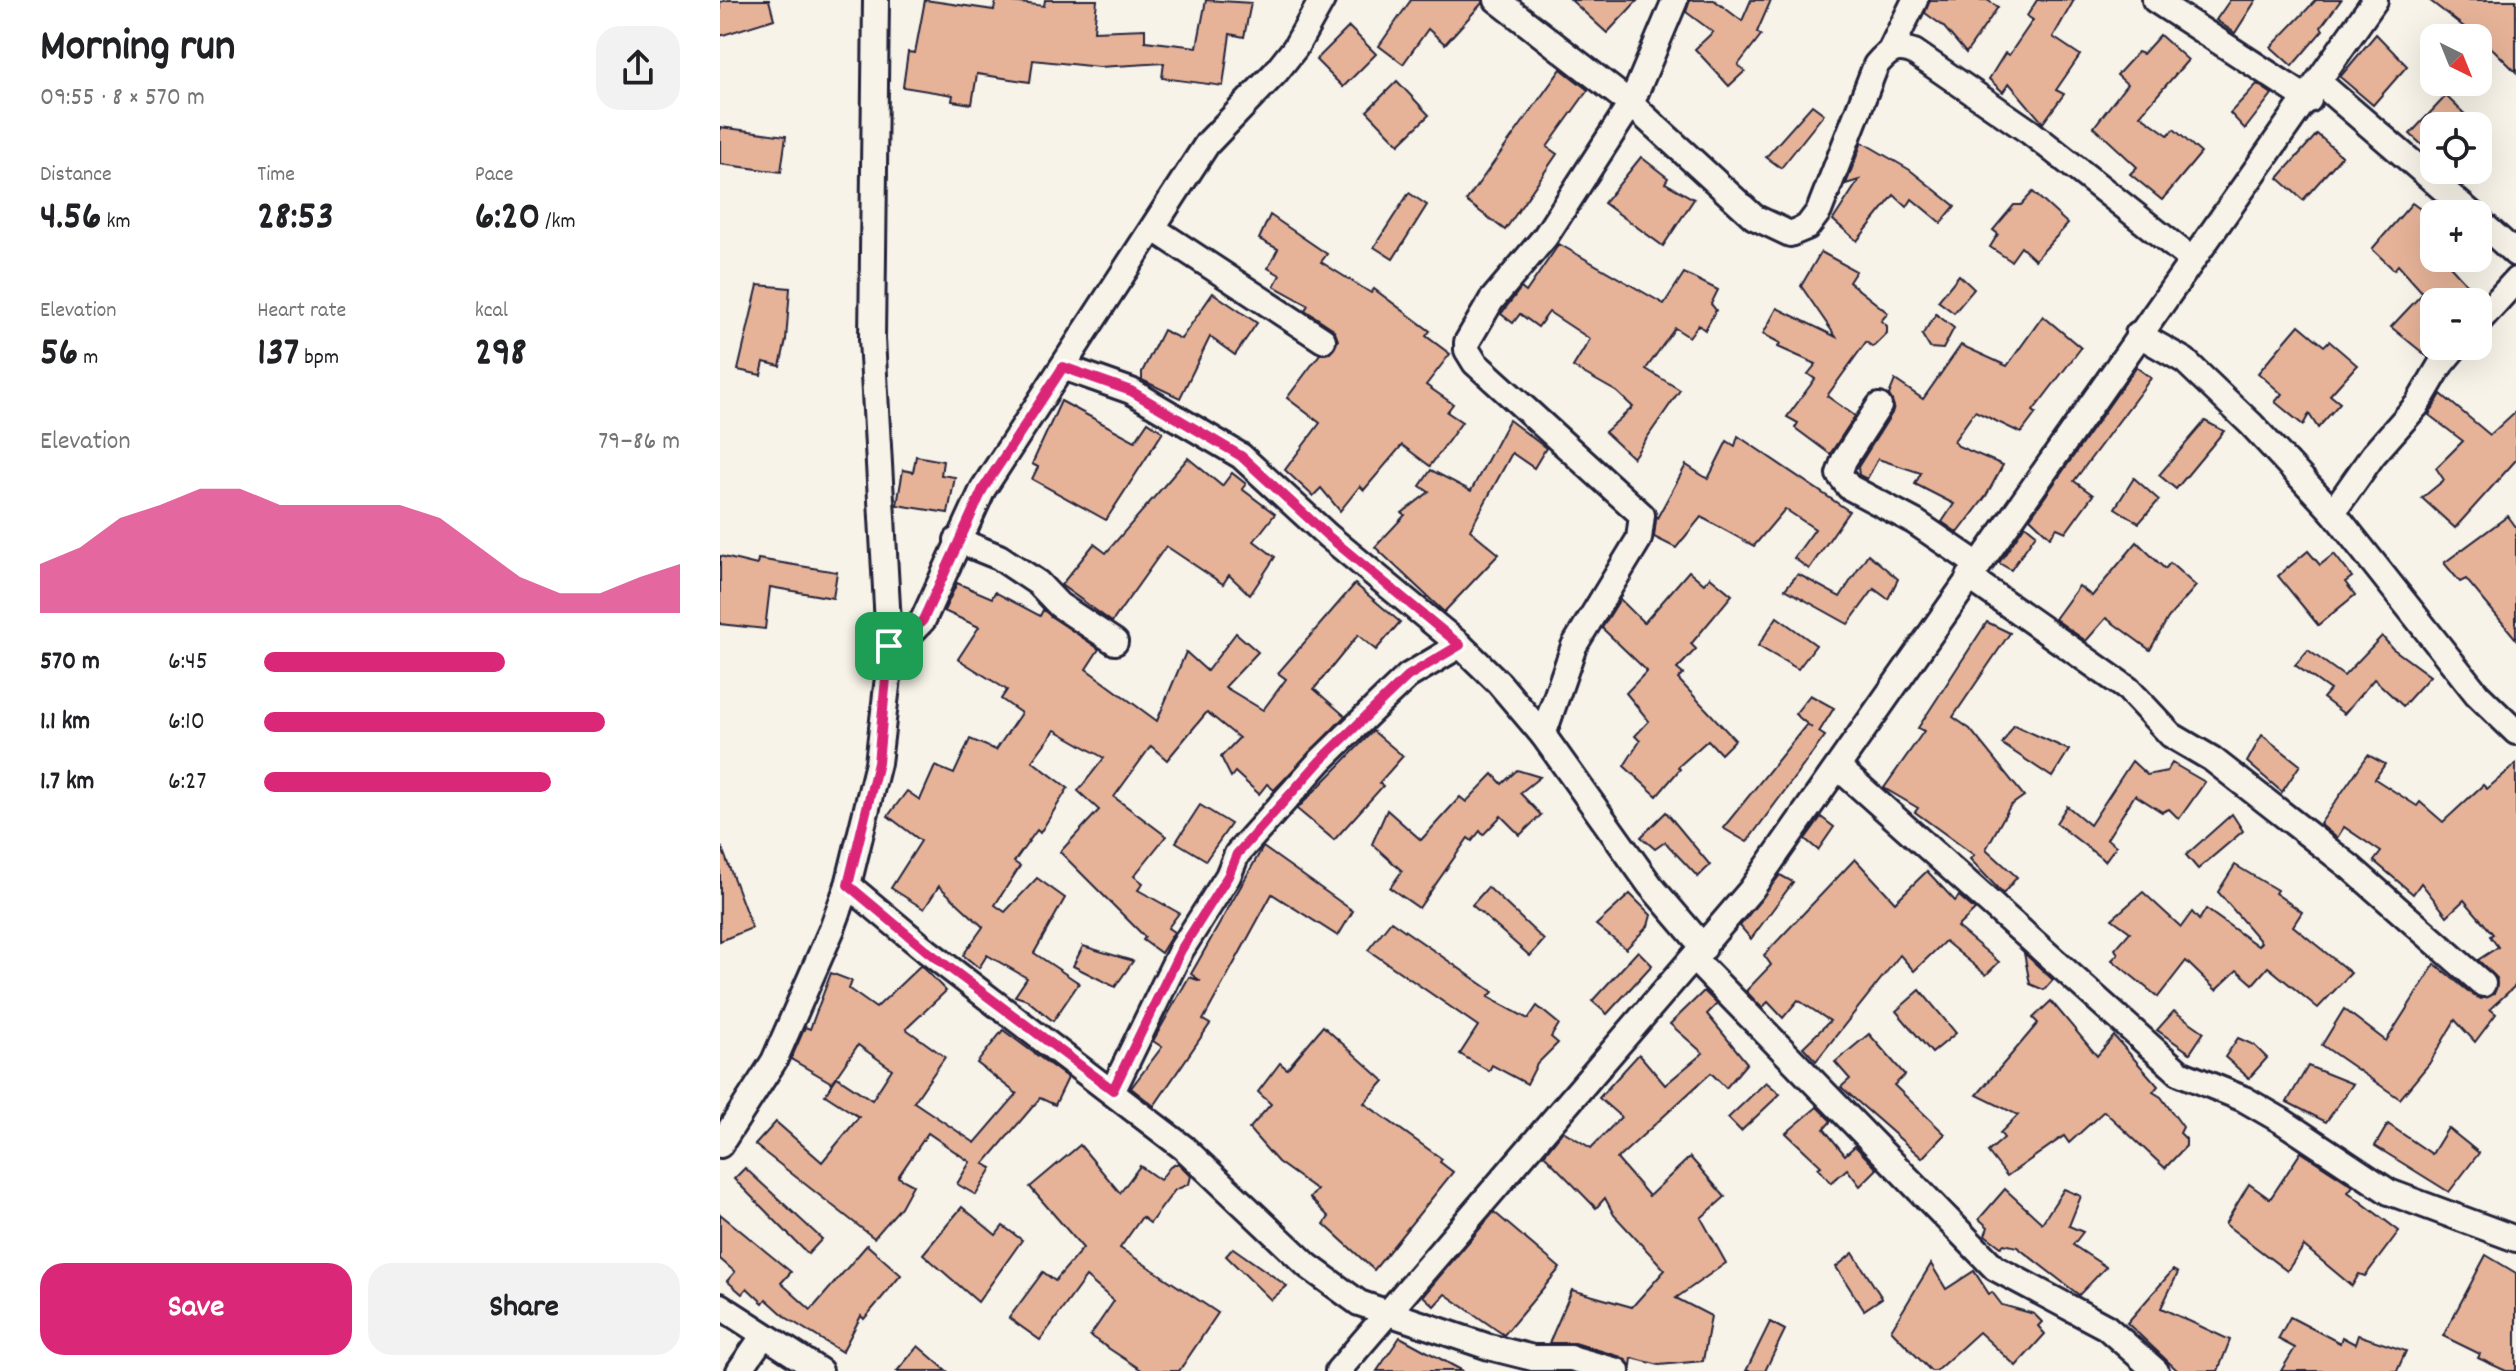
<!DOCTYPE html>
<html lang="en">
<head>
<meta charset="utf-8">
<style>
	:root { --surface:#fff; --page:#f2f2f2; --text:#202124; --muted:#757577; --accent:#db2777 }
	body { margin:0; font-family:Dekko,sans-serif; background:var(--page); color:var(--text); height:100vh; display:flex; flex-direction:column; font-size:30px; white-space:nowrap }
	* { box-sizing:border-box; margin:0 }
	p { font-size:26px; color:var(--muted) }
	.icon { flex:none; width:44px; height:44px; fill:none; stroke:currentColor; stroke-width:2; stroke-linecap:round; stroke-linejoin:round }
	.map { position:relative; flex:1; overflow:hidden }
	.details { display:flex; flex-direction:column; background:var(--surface); width:720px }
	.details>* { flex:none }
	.needle { width:52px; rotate:137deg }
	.buttons { position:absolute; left:1700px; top:24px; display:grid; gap:16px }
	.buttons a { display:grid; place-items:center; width:72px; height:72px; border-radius:16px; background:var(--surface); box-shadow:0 8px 32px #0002; font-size:40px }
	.pin { position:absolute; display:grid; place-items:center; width:68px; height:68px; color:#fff; margin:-34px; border-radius:16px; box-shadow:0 4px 12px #0006 }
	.round { display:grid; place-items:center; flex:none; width:84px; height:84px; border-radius:24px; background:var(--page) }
	.summary { display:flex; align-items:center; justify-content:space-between; height:136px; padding:0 40px }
	h1 { font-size:44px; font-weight:700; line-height:60px }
	.metrics { display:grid; grid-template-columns:repeat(3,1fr); gap:12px; height:136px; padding:8px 40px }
	.metrics div { display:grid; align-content:center }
	.metrics b { font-size:40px; font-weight:700 }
	.metrics small { font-size:22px; font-weight:400 }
	.metrics p { font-size:22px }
	.chart { height:224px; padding:16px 40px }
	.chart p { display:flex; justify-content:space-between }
	.chart svg { width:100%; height:144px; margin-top:8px; fill:var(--accent); opacity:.7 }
	.action { display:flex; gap:16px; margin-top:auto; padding:16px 40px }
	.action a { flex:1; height:92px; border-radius:24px; background:var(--accent); color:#fff; font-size:32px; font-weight:700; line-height:92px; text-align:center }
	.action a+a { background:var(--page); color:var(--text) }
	ul { padding:0 40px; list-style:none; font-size:26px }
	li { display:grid; grid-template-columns:128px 96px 1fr; align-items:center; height:60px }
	li i { height:20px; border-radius:10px; background:var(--accent) }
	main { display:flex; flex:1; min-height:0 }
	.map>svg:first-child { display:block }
	.building { fill:#e6b398; stroke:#22223b; stroke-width:2 }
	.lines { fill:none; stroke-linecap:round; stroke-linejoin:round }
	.street-casing { stroke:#22223b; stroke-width:30 }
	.street { stroke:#f7f3e8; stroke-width:24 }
	.route-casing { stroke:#fff; stroke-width:16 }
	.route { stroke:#db2777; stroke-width:10 }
</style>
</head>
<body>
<main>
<section class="details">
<div class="summary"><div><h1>Morning run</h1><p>09:55 · 8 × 570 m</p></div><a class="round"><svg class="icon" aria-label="share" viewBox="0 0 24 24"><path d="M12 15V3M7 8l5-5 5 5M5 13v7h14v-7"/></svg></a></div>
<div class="metrics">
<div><p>Distance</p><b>4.56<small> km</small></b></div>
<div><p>Time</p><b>28:53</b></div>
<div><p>Pace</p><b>6:20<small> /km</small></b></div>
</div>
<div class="metrics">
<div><p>Elevation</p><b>56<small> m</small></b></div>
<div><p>Heart rate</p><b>137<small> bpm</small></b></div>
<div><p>kcal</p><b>298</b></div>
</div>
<div class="chart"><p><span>Elevation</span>79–86 m</p>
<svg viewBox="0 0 160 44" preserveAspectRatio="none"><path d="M0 44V29L10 24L20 15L30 11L40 6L50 6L60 11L70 11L80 11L90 11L100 15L110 24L120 33L130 38L140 38L150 33L160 29V44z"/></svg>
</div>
<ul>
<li><b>570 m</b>6:45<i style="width:58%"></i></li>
<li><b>1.1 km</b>6:10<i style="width:82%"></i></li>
<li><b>1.7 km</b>6:27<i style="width:69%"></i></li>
</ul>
<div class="action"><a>Save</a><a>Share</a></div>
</section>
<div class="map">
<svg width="1796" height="1371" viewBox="0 0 1796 1371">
	<rect width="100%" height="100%" fill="#f7f3e8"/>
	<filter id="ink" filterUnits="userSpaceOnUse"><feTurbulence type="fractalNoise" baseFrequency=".0125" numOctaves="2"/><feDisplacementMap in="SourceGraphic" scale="16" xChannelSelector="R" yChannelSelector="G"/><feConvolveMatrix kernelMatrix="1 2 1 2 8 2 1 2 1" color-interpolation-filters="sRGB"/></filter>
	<g filter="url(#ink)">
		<!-- building -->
		<g class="building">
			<path d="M8,0H49L54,19L0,36V2Z"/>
			<path d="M205,0L274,10L276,0L324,6L325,0H377L374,31L425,29V41L477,47L486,0L531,3L524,37L510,34L503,86L442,78L444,63L379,67L313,60L310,82L257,74L252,104L232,101L233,95L183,87L188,52L195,53Z"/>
			<path d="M691,0H762L763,2L725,44L708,29L683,64L659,46Z"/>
			<path d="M851,0H918L887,33Z"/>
			<path d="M970,0H994L1022,21L1031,0H1051L1037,32L1041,35L1018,65L1025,71L1009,86L975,49L993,32L966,12Z"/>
			<path d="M1210,0H1267L1278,7L1246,53L1223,26L1205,13Z"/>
			<path d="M1317,0H1354L1333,37L1360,55L1336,90L1344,94L1323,123L1289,83L1283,92L1269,79L1285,53L1289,55L1313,20L1307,16Z"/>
			<path d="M1510,0H1536L1515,33L1496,20Z"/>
			<path d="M1596,0H1621L1601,27L1603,30L1572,66L1551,47Z"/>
			<path d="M1709,0H1796V72L1774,50Z"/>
			<path d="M629,27L656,54L623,87L596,60Z"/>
			<path d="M1656,34L1687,66L1653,105L1620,77Z"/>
			<path d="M1440,35L1468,60L1420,115L1448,135L1454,129L1481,153L1442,200L1410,174L1417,167L1374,127L1407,84L1397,75L1418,52L1423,54Z"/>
			<path d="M841,69L868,90L827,147L837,154L785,230L746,201Z"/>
			<path d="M677,81L709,115L679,144L647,111Z"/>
			<path d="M1537,84L1552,94L1525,129L1510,113Z"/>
			<path d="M1726,96L1757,126H1714V156L1690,134Z"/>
			<path d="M1092,105L1104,114L1061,168L1046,157Z"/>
			<path d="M0,127L66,136L61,172L0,164Z"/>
			<path d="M1597,134L1622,156L1583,200L1558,178Z"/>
			<path d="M1142,142L1190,170L1235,206L1221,223L1192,199L1187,207L1174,195L1137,241L1113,220L1139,180L1126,184Z"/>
			<path d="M921,157L948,178L945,183L974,199L943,246L884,203Z"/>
			<path d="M1313,192L1348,224L1315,260L1301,247L1291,261L1270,247L1278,234L1273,230L1294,205H1301Z"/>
			<path d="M689,193L707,205L673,259L654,247Z"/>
			<path d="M1692,203L1714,219L1703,235L1714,248V258H1723L1752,290L1739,302H1714V349L1708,357L1671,327L1703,293L1678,265L1674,270L1652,249Z"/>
			<path d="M550,215L607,254L601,262L651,293L654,289L710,331L706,336L730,354L706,385L733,404L727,412L742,422L710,466L682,445L644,490L640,486L620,511L601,488L593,496L565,470L600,423L567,398L600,354L610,353L618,340L612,328L585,310L588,305L554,286L560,275L548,268L558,249L539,239Z"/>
			<path d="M839,244L944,304L964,273L998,290L991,304L996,310L985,330L978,325L969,337L955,328L926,369L960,390L913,458L885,432L913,407L897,392L853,367L870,339L829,312L818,327L800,314L793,323L781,314L801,288L806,292Z"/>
			<path d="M1101,252L1136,271L1129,282L1168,313L1161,321L1167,326V333L1153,347L1146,342L1107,396L1135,416L1110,454L1075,428L1078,423L1067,417L1095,379L1088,374L1096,364L1058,347L1060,343L1043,334L1057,308L1116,337L1081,286Z"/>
			<path d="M1239,275L1254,289L1234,313L1218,301Z"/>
			<path d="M38,285L70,288L66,340L60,366L44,362L41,375L18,370Z"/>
			<path d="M493,293L537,323L515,355L490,337L460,398L422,380V372L443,330L461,339Z"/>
			<path d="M1216,314L1234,328L1223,349L1210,348L1202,335Z"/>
			<path d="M1323,316L1361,348L1313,411L1316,413L1301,433L1255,411L1234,441L1238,446L1283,465L1266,496L1238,533L1222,522L1234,504L1195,484L1201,473L1158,459L1147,479L1139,475L1138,467L1172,413L1174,406L1169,395L1175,380L1203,399L1241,345L1287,366Z"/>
			<path d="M1579,325L1604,346L1609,341L1637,365L1610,395L1620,403L1598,428L1589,414L1583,425L1555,402L1562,394L1538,373Z"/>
			<path d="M1416,367L1431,378L1354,481L1373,495L1346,532L1337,528L1330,537L1310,518Z"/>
			<path d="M1721,394L1770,435L1796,411V460L1735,528L1702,498L1724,480L1716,468L1743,441L1709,415Z"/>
			<path d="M341,401L415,441L428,422L443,432L386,520L312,479L318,467L312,464Z"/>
			<path d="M789,420L826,448L814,468L792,453L750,530L779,554L724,612L655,547L685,515L682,513L709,492L700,486L711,470L751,491Z"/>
			<path d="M1485,421L1504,431L1456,489L1439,475Z"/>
			<path d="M1018,436L1129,511L1089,569L1074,558L1095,529L1065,509L1034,546L981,517L956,548L934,537L936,520L966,465L988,479L1007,441L1015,446Z"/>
			<path d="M196,456L223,461L221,475L235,477L228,513L177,505L183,470L193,472Z"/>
			<path d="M468,458L502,486L512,473L526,484L522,489L555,514L534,541L555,557L530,595L509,575L503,584L446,546L392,622L341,585L374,544L386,553Z"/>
			<path d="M1414,478L1439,500L1419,523L1395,508Z"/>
			<path d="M1788,516L1796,527V639L1746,579L1740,582L1724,563Z"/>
			<path d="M1305,525L1316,534L1291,570L1279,563Z"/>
			<path d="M1417,542L1445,569L1450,563L1476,586L1448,618L1430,650L1386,618L1366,641L1335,619L1359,586L1372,596Z"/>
			<path d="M1588,551L1600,565L1614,554L1632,577L1625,582L1635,595L1598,625L1558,576Z"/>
			<path d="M1148,554L1178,579L1168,599L1154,589L1128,624L1065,589L1078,574L1120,597Z"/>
			<path d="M0,556L37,565L38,559L117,572L113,598L50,587L45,629L0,624Z"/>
			<path d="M969,571L984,584L990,577L1012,595L971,644L976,649L957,669L963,674L958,679L1015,740L1001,754L988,740L958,767L960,769L937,796L904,766L920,741L915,736L929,721L906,693L927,671L882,628L900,599L924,623Z"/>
			<path d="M237,583L272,598L275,592L320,616L323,610L379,649L366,669L437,721L466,652L487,671L516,633L538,652L505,687L543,710L566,679L558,673L635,584L680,622L656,650L638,635L594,689L625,716L554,790L547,784L539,794L515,772L511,777L501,757L519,738L487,712L447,760L431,746L394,797L446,836L414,876L423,883L418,890L459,913L448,928L454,932L441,953L423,940L425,937L340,852L379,810L358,791L384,758L335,730L312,761L348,788L320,833L317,830L294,862L300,866L275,905L285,912L317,878L345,898L314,953L359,983L333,1021L307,1000L295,996L307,978L267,955L259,968L243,955L263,927L219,886L204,909L171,888L201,841L168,816L187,791L200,800L215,766L234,774L250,739L276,750L301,713L281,699L287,690L238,659L259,627L224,611Z"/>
			<path d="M1057,617L1096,645L1078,669L1038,646Z"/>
			<path d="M1267,622L1290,633L1233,717L1250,729L1304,796L1290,806L1266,849L1297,877L1283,894L1250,859L1254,855L1195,812L1198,808L1164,788L1204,731L1198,728Z"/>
			<path d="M1662,636L1672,648L1710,676L1683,706L1654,679L1624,714L1603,698L1610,690L1575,665L1588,650L1624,676Z"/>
			<path d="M1090,695L1114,708L1099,732L1105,736L1027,842L1003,828L1087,724L1092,728L1075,714Z"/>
			<path d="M1294,725L1349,750L1332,777L1282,744Z"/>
			<path d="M653,731L683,756L659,783L663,786L614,840L577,809Z"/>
			<path d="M1542,735L1580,765L1562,792L1527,762Z"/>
			<path d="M1648,755L1665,764L1655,779L1697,806L1700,802L1723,822L1763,785L1767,789L1796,764V985L1770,1009L1776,1014L1755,1042L1735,1020L1709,1064L1680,1099L1602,1045L1624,1009L1666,1041L1715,964L1754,996L1761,999L1774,994L1777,978L1758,960L1778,947L1770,936L1773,934L1744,900L1727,916L1701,883L1693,894L1654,861L1661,852L1624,827L1617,838L1600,824Z"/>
			<path d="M1412,761L1427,775L1447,771L1452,763L1485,782L1459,819L1449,809L1442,812L1415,795L1387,839L1396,846L1385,861L1336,823L1347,806L1370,825Z"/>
			<path d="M797,770L820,777L800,793L821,815L800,835L781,816L763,835L760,831L752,841L748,838L699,908L670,888L682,871L652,844L667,810L701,840L740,797L746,802L773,774L782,784Z"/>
			<path d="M480,805L511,824L486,860L456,842Z"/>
			<path d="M946,812L990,865L978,877L945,842L935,849L921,837Z"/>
			<path d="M1512,814L1523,831L1478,869L1466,855Z"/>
			<path d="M1101,817L1114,827L1098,850L1085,839Z"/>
			<path d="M543,847L633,911L618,936L552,894L483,1020L490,1024L434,1106L411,1088L442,1047L433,1041L469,977L481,981L471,974Z"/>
			<path d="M2,848L32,928L0,941V849Z"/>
			<path d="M1135,859L1175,902L1207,871L1235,901L1239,896L1255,910L1237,927L1279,962L1266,975L1225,941L1194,971L1180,955L1096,1061L1083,1047L1110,1021L1078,1000L1063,1018L1048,1002L1042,1008L1026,991L1051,965L1044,955Z"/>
			<path d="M1515,865L1557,890L1555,893L1582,912L1573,926L1631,973L1598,1008L1548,967L1533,984L1517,970L1496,990L1466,961L1438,997L1392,960L1398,954L1395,949L1410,932L1392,919L1423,892L1461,927L1472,912L1479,920L1486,909L1538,946L1541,942L1498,892Z"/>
			<path d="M1060,875L1073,882L1031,939L1020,926Z"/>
			<path d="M768,887L824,940L810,956L752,905Z"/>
			<path d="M910,894L931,915L928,926L906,949L876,925Z"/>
			<path d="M671,921L773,992L768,997L808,1019L817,1006L839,1024L831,1037L838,1043L817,1064L807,1084L772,1065L769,1071L740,1054L758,1026L648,950Z"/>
			<path d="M363,946L413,961L395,987L353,966Z"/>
			<path d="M918,951L932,965L887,1014L872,1001Z"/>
			<path d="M1304,953L1333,980L1324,990L1310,984Z"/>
			<path d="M201,965L226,991L186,1029L225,1057L194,1102L255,1143L297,1094L257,1063L283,1030L348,1078L335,1105L320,1098L264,1164L272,1168L256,1195L237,1184L250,1162L208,1133L178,1177L193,1185L181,1207L154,1238L35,1145L56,1122L102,1162L139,1117L105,1095L117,1077L152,1100L172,1069L138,1045L112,1083L71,1059L85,1027L90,1029L111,973L132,981L129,989L156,1008Z"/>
			<path d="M1200,990L1236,1033L1212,1053L1176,1011Z"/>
			<path d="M984,991L997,1004L987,1014L1027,1063L1006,1088L991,1073L897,1159L929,1196L970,1157L1005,1197L981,1218L1006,1263L956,1298L991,1316L983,1361L939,1365L912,1358L911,1366L901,1357L855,1343H829L852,1290L912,1307L945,1270L894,1215L885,1198L876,1208L824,1155L843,1131L871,1148L901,1117L879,1098L919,1054L945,1085L983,1053L950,1024Z"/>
			<path d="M1331,1001L1377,1056L1394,1036L1438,1086L1433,1092L1441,1097L1463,1127L1460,1133L1466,1139V1146L1445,1168L1384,1111L1349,1143L1344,1136L1287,1176L1268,1152L1284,1138L1280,1133L1298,1115L1257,1095L1318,1023L1313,1018Z"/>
			<path d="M1454,1011L1484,1032L1470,1053L1437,1030Z"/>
			<path d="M603,1026L664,1081L644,1103L722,1159L720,1162L733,1172L654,1270L604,1224L609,1217L590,1198L597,1190L558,1162L529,1129L551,1104L538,1092L560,1063L567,1069Z"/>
			<path d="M1149,1034L1185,1075L1174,1085L1225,1134L1202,1158L1121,1087L1130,1079L1115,1062Z"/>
			<path d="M1518,1038L1534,1045L1547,1058L1529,1078L1505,1057Z"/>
			<path d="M1588,1066L1633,1084L1606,1122L1567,1102Z"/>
			<path d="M1046,1082L1060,1094L1021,1131L1008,1118Z"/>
			<path d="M1097,1107L1111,1121L1104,1129L1125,1155L1135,1146L1157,1169L1140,1186L1127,1169L1111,1183L1098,1168L1101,1166L1066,1133Z"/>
			<path d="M1668,1124L1712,1154L1728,1128L1759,1153L1729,1192L1655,1146Z"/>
			<path d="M360,1145L400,1193L420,1166L440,1180L450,1167L458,1163L471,1176L469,1184L455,1190L430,1223L422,1217L400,1248L498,1313L459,1371H423L370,1336L394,1301L366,1277L320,1340L289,1318L323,1272L335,1281L363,1248L310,1187Z"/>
			<path d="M1581,1152L1633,1186L1628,1192L1679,1231L1645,1276L1639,1274L1632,1286L1584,1246L1567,1271L1505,1224L1529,1184L1550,1199Z"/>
			<path d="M25,1168L102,1239L88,1254L14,1179Z"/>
			<path d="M1285,1189L1322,1223L1344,1189L1361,1196L1349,1226L1363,1232L1353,1245L1386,1267L1359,1295L1297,1247L1284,1244L1281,1247L1265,1235L1268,1227L1259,1219Z"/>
			<path d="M242,1207L276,1235L283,1226L302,1240L258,1302L203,1254Z"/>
			<path d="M774,1212L840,1268L784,1335L725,1294L714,1306L703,1296Z"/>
			<path d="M0,1214L71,1272L61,1283L91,1310L147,1245L181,1275L144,1319L141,1316L122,1352L67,1318L46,1299L43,1303L27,1288L22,1294L7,1281L15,1272L0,1259Z"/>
			<path d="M513,1248L567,1286L551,1300L506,1256Z"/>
			<path d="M1133,1253L1162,1298L1144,1310L1116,1267Z"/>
			<path d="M1766,1255L1796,1273V1371H1786L1758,1358L1760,1354L1723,1336Z"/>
			<path d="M1211,1264L1226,1289L1254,1271L1269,1294L1272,1292L1282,1305L1314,1314L1322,1322L1318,1326L1325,1334L1296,1366L1259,1332L1216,1371H1211L1171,1330Z"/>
			<path d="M1453,1270L1458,1273L1441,1308L1510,1340L1498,1371H1458L1407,1323Z"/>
			<path d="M1570,1317L1620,1343L1622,1337L1635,1344L1638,1335L1686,1351L1677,1371H1561L1575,1348L1558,1339Z"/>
			<path d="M1050,1322L1065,1330L1045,1371H1026Z"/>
			<path d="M680,1337L743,1371H657Z"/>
			<path d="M198,1346L227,1371H177Z"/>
		</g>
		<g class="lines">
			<!-- street casing -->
			<g class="street-casing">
				<g id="street">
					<path d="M777,0L911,104L1034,217L1070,234L1087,227L1099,211L1156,65C1168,51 1175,45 1194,52L1310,132L1471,259"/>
					<path d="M1435,0L1589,100"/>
					<path d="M1170,51L1195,0"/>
					<path d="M1600,83L1752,214"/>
					<path d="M1758,220L1796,254"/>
					<path d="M434,229L603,340"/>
					<path d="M1758,322L1796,280"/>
					<path d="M1418,334L1465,361L1531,424L1613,512L1757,694L1796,732"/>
					<path d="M343,367L411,391L521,456L608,536L740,645L779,683L823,735L930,885L984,948"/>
					<path d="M1159,406L1124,460L1119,474L1129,487L1195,522L1258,565"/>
					<path d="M1613,512L1653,455L1697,405L1721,364L1736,346"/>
					<path d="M237,540L279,557L318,583L339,605L395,642"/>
					<path d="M1249,577L1408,689L1451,735L1492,759L1630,867L1763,984"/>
					<path d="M169,646L183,641L203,620L263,489L487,144L556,72L575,48L602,0"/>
					<path d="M823,735L854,646L919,539L922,515L755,363L747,350V342L771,301L825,237L911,104L955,0"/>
					<path d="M1119,768L1460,1073L1524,1099L1562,1121L1669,1192L1796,1239"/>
					<path d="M128,885L207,951L464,1148L588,1266L639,1303L769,1347L813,1358H851L897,1371"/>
					<path d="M975,960L1275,1268L1386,1327L1436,1371"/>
					<path d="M393,1090L461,950L508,876L517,854L600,761L666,697L688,676L740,645"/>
					<path d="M0,1145L54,1061L112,929L128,885L158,763L170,660L152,339L156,0"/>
					<path d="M0,1306L100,1371"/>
					<path d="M19,1371L44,1335"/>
					<path d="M618,1371L1031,890L1655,0"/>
				</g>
			</g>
			<!-- street -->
			<use href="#street" class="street"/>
		</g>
	</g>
	<g class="lines" filter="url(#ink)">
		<!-- route casing -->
		<g class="route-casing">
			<path id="route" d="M343,367L411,391L521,456L608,536L740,645L688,676L666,697L600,761L517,854L508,876L461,950L393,1090L207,951L128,885L158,763L169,646L183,641L203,620L263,489Z"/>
		</g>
		<!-- route -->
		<use href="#route" class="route"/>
	</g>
</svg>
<div class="buttons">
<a><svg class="needle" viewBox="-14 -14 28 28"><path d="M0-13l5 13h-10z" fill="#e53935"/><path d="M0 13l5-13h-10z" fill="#757577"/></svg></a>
<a><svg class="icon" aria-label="locate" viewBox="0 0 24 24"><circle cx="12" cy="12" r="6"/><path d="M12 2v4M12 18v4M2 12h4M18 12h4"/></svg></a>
<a>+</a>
<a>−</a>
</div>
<div class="pin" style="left:169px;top:646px;background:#1e9e55"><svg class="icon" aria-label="arrive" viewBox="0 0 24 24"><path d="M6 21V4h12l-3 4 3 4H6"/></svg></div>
</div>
</main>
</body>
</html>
